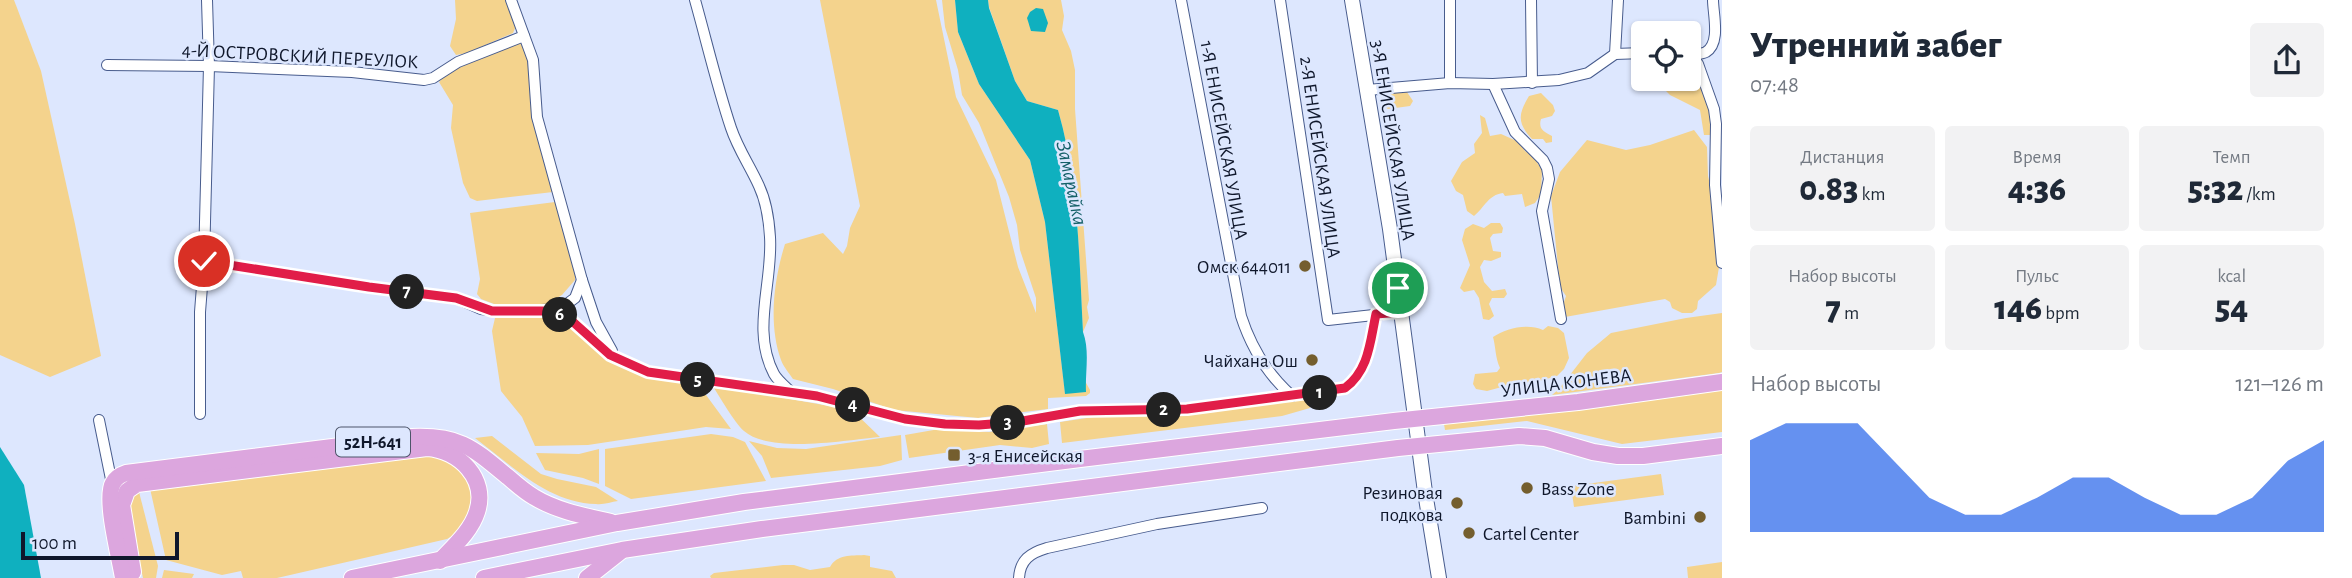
<!DOCTYPE html>
<html lang="ru">
<head>
<meta charset="utf-8">
<style>
	:root { --surface:#fff; --page:#f2f2f3; --text:#1f2937; --muted:#747a83; --accent:#2563eb }
	body { margin:0; font-family:"Alegreya Sans",sans-serif; background:var(--page); color:var(--text); height:100vh; display:flex; flex-direction:column; font-size:26px; white-space:nowrap }
	* { box-sizing:border-box; margin:0 }
	p { font-size:23px; color:var(--muted) }
	.icon { flex:none; width:38px; height:38px; fill:none; stroke:currentColor; stroke-width:2; stroke-linecap:round; stroke-linejoin:round }
	.map { position:relative; flex:1; overflow:hidden }
	.side { display:flex; flex-direction:column; background:var(--surface); width:630px }
	.side>* { flex:none }
	.controls { position:absolute; left:1631px; top:21px; display:grid; gap:14px }
	.controls a { display:grid; place-items:center; width:70px; height:70px; border-radius:7px; background:var(--surface); box-shadow:0 2px 5px #0004; font-size:35px }
	.scale { position:absolute; left:21px; bottom:18px; width:158px; box-sizing:border-box; padding-left:7px; border:4px solid #0f172b; border-top:0; font-size:19px; line-height:24px; white-space:nowrap; color:#0f172b; -webkit-text-stroke:5px #dde7fe; paint-order:stroke }
	.pin { position:absolute; display:grid; place-items:center; width:60px; height:60px; color:#fff; margin:-30px; border:4px solid #fff; border-radius:50%; box-shadow:0 2px 7px #0007 }
	.km { position:absolute; width:35px; height:35px; margin:-18px; border-radius:50%; background:#222; color:#fff; font-size:19px; line-height:35px; text-align:center }
	.round { display:grid; place-items:center; flex:none; width:74px; height:74px; border-radius:7px; background:var(--page) }
	.summary { display:flex; align-items:center; justify-content:space-between; height:119px; padding:0 28px }
	h1 { font-size:38px; font-weight:800; line-height:52px }
	.figures { display:grid; grid-template-columns:repeat(3,1fr); gap:10px; height:119px; padding:7px 28px }
	.figures div { display:grid; align-content:center; border-radius:7px; background:var(--page); text-align:center }
	.figures b { font-size:35px; font-weight:800 }
	.figures small { font-size:19px; font-weight:400 }
	.figures p { font-size:19px }
	.chart { height:196px; padding:14px 28px }
	.chart p { display:flex; justify-content:space-between }
	.chart svg { width:100%; height:126px; margin-top:7px; fill:var(--accent); opacity:.7 }
	main { display:flex; flex:1; min-height:0 }
	.map>svg:first-child { display:block }
	.green { fill:#f4d38d }
	.water { fill:#0fb0bf }
	.lines { fill:none; stroke-linecap:round; stroke-linejoin:round }
	.street-casing { stroke:#485c8d; stroke-width:12 }
	.secondary-casing { stroke:#485c8d; stroke-width:16 }
	.primary-casing { stroke:#fff; stroke-width:18 }
	.street { stroke:#fff; stroke-width:10 }
	.secondary { stroke:#fff; stroke-width:14 }
	.primary { stroke:#dca6de; stroke-width:16 }
	.route-casing { stroke:#fff; stroke-width:14 }
	.route { stroke:#e11d48; stroke-width:9 }
	.poi-dot { fill:#745e2e; stroke:#dde7fe; stroke-width:2.5 }
	.labels { text-anchor:middle; stroke-width:5; stroke-linejoin:round; paint-order:stroke }
	.shield { fill:#dde7fe; stroke:#4d556a; stroke-width:2 }
	.shield-label { font-size:18px; font-weight:bold; fill:#0f172b }
	.street-label { font-size:19px; fill:#0f172b; stroke:#dde7fe }
	.poi-label { font-size:19px; fill:#0f172b; stroke:#dde7fe; text-anchor:end }
	.water-label { font-size:21px; font-style:italic; fill:#146068; stroke:#dde7fe }
</style>
</head>
<body>
<main>
<div class="map">
<svg width="1722" height="578" viewBox="0 0 1722 578">
	<rect width="100%" height="100%" fill="#dde7fe"/>
	<!-- green -->
	<g class="green">
		<path d="M0,0H14L41,71L75,224L101,356L50,377L0,355Z"/>
		<path d="M455,0H507L516,26L513,33L467,53L456,55L450,46L456,19Z"/>
		<path d="M820,0H936L956,97L996,180L1018,267L1036,313V298L1020,250L1017,225L1009,197L979,123L962,95L958,70L945,27L942,0H955L958,32L979,84L1030,160L1045,222L1065,393L1085,392V381L1090,390V393L1086,396L1048,398V409L978,418L894,410L833,389L793,379C789,373 783,366 781,360C768,324 774,279 785,244L823,233L843,254L847,246L850,228L860,206Z"/>
		<path d="M988,0H1061L1064,16L1062,30L1071,51L1075,70V109L1089,300L1087,307L1089,318L1083,332C1079,258 1079,182 1058,110L1027,101L1015,81L989,7Z"/>
		<path d="M513,43H520L526,52L553,192L477,201L470,198L463,183L451,128L453,105L439,82L447,73Z"/>
		<path d="M1689,67C1699,80 1717,118 1710,135H1704L1700,110L1670,95L1666,91L1667,85L1678,79H1689Z"/>
		<path d="M1407,92L1413,101L1410,106L1388,109L1379,103L1383,93Z"/>
		<path d="M1541,93L1553,105L1555,111L1552,116L1541,119C1538,129 1544,132 1552,136V142L1546,143L1543,139H1532C1517,123 1518,114 1529,96Z"/>
		<path d="M1480,115L1485,118L1490,136L1501,134L1519,142L1525,151L1533,156L1542,170L1541,194L1535,203L1525,207L1522,194L1505,196L1503,193C1488,195 1485,207 1474,216L1467,211L1463,195L1456,191L1451,181L1462,162L1475,153L1474,144L1482,133Z"/>
		<path d="M1694,130L1707,147L1708,176L1715,206L1713,231L1718,244L1719,267L1716,285L1698,301L1697,309L1692,313H1682L1672,308L1670,302L1665,299L1565,317L1561,311L1566,296L1560,287L1551,196L1560,172L1587,140L1626,150L1650,145Z"/>
		<path d="M555,202L575,267V280L562,295L545,305L494,304L481,299L477,294L480,279L470,213Z"/>
		<path d="M1491,223H1500L1503,228L1502,233L1493,234L1490,238L1493,251L1501,252V257L1491,261L1484,260L1480,267L1484,282L1492,291L1505,289L1507,294L1504,298H1492L1489,304L1494,316L1489,320L1483,319L1479,298L1474,290L1464,292L1460,288L1470,265L1462,240L1465,229L1473,224L1484,228Z"/>
		<path d="M539,313L563,320L609,358L698,384L731,429L706,427L588,445L535,446L522,417L501,391L492,331L495,318Z"/>
		<path d="M1722,313V372L1719,373L1552,395L1559,389L1587,353L1611,333L1686,318Z"/>
		<path d="M1548,326L1558,328L1564,333L1569,358L1564,369L1557,376L1525,385H1509L1487,391L1476,389L1473,384L1475,374L1497,372L1500,368C1495,357 1496,348 1493,337C1506,328 1528,323 1543,330Z"/>
		<path d="M712,385L852,410L880,437C847,440 770,454 744,431C734,422 720,397 712,385Z"/>
		<path d="M1722,390V432L1622,444L1527,421L1445,430L1444,424Z"/>
		<path d="M1309,398L1310,408L1282,416L1062,443L1060,422L1100,416L1170,414Z"/>
		<path d="M1047,424L1049,444L1032,448L1000,445L909,458L905,435L945,428L989,432Z"/>
		<path d="M711,434L733,437L745,442L766,481L631,499L605,486V449Z"/>
		<path d="M901,435L902,460L880,466L771,478L762,456L749,441L777,448L806,449Z"/>
		<path d="M492,436L541,474L557,479L596,487L618,501C611,502 603,505 596,504C548,503 511,465 475,438Z"/>
		<path d="M599,449V484L583,478L545,470L536,453L579,454Z"/>
		<path d="M422,454L442,455L466,476L473,496L469,517L457,533L447,539L277,578H243L241,571L222,575L166,560L149,484Z"/>
		<path d="M1661,474L1664,495L1574,507L1571,486Z"/>
		<path d="M138,488L158,566L156,578H143L128,508L129,502Z"/>
		<path d="M864,555L870,556V567L892,571L896,578H711L710,576L714,573L783,565H794L810,570L830,567C837,554 851,556 864,555Z"/>
		<path d="M1722,562V578H1688L1687,567Z"/>
		<path d="M164,570L194,574L192,578H162Z"/>
	</g>
	<!-- water -->
	<g class="water">
		<path d="M955,0H988L989,8L1015,81L1027,101L1058,110C1079,182 1079,258 1083,332C1090,351 1085,372 1086,392L1065,394L1045,222L1030,160L979,84L958,32Z"/>
		<path d="M1036,8L1043,9L1048,23L1045,32L1031,31L1027,18L1030,12Z"/>
		<path d="M0,447L24,485L41,578H0Z"/>
	</g>
	<g class="lines">
		<!-- street casing -->
		<g class="street-casing">
			<g id="street">
				<path d="M511,0L533,60L537,117L582,280L596,322L612,351"/>
				<path d="M695,0C707,43 717,86 731,128C738,149 750,166 759,186C766,201 769,220 770,237C773,283 751,330 774,374C778,381 786,387 792,393"/>
				<path d="M1181,0L1241,316C1251,347 1267,374 1292,396"/>
				<path d="M1280,0L1328,320L1401,312"/>
				<path d="M1531,0L1532,83"/>
				<path d="M1615,54L1618,0"/>
				<path d="M1689,56C1694,55 1702,54 1706,52C1721,43 1713,14 1713,0"/>
				<path d="M1689,57L1698,64L1714,109L1716,124L1715,185L1722,263"/>
				<path d="M107,65L209,66L352,72L424,80L433,78L458,62L524,36"/>
				<path d="M1450,83V0"/>
				<path d="M1493,84L1515,132L1543,160L1547,168L1549,179L1542,211L1561,319"/>
				<path d="M1367,90L1450,83L1493,84L1559,80L1588,73L1615,54L1643,53"/>
				<path d="M204,261L369,287L456,298L481,309L505,312L560,309L575,298L582,280"/>
				<path d="M550,311L572,321L610,355L648,372L817,396L905,419L945,424L979,425L1017,422L1080,411L1187,409L1345,388C1369,370 1370,342 1376,315"/>
				<path d="M200,414V312L204,261L209,66L207,0"/>
				<path d="M99,420L112,484"/>
				<path d="M1019,578C1020,560 1030,553 1047,548L1157,524L1262,508"/>
			</g>
		</g>
		<!-- secondary casing -->
		<g class="secondary-casing">
			<path id="secondary" d="M1352,0L1390,229L1425,492L1439,578"/>
		</g>
		<!-- primary casing -->
		<g class="primary-casing">
			<g id="primary">
				<path d="M133,572L122,505L127,491L137,484L427,448C459,450 488,479 477,512C471,531 454,546 440,561"/>
				<path d="M123,578C120,558 104,499 113,483C116,477 120,475 126,473L412,437C460,435 473,448 508,477C516,484 525,492 534,497C557,511 585,516 611,522"/>
				<path d="M352,578L617,523L744,502L1080,459L1394,421L1578,402L1722,382"/>
				<path d="M484,578L622,550L762,529L1398,448L1519,436L1545,438L1593,452L1618,456H1643L1722,446"/>
				<path d="M587,578L620,552"/>
			</g>
		</g>
		<!-- street -->
		<use href="#street" class="street"/>
		<!-- secondary -->
		<use href="#secondary" class="secondary"/>
		<!-- primary -->
		<use href="#primary" class="primary"/>
	</g>
	<g class="lines">
		<!-- route casing -->
		<g class="route-casing">
			<path id="route" d="M204,261L369,287L456,298L492,311H550L572,321L610,355L648,372L817,396L905,419L945,424L979,425L1017,422L1080,411L1187,409L1345,388C1369,370 1370,342 1376,314L1401,312L1398,288"/>
		</g>
		<!-- route -->
		<use href="#route" class="route"/>
	</g>
	<!-- markers -->
	<g class="poi-dot">
		<circle cx="1305" cy="266" r="7"/>
		<circle cx="1312" cy="360" r="7"/>
		<rect x="947" y="448" width="14" height="14" rx="3.5"/>
		<circle cx="1527" cy="488" r="7"/>
		<circle cx="1457" cy="503" r="7"/>
		<circle cx="1700" cy="517" r="7"/>
		<circle cx="1469" cy="533" r="7"/>
	</g>
	<g class="labels">
		<!-- shield labels -->
		<rect class="shield" x="336" y="427.5" width="74" height="29" rx="5"/>
		<g class="shield-label">
			<text x="373" y="448">52Н-641</text>
		</g>
		<!-- street labels -->
		<g class="street-label">
			<text transform="translate(300 55) rotate(3)" y="7">4-Й ОСТРОВСКИЙ ПЕРЕУЛОК</text>
			<text transform="translate(1225 140) rotate(80)" y="7">1-Я ЕНИСЕЙСКАЯ УЛИЦА</text>
			<text transform="translate(1394 140) rotate(81)" y="7">3-Я ЕНИСЕЙСКАЯ УЛИЦА</text>
			<text transform="translate(1321 157) rotate(82)" y="7">2-Я ЕНИСЕЙСКАЯ УЛИЦА</text>
			<text transform="translate(1566 382) rotate(-7)" y="7">УЛИЦА КОНЕВА</text>
		</g>
		<!-- poi labels -->
		<g class="poi-label">
			<text x="1291" y="273">Омск 644011</text>
			<text x="1298" y="367">Чайхана Ош</text>
			<text x="968" y="462" text-anchor="start">3-я Енисейская</text>
			<text x="1541" y="495" text-anchor="start">Bass Zone</text>
			<text x="1443" y="499">Резиновая<tspan x="1443" dy="22">подкова</tspan></text>
			<text x="1686" y="524">Bambini</text>
			<text x="1483" y="540" text-anchor="start">Cartel Center</text>
		</g>
		<!-- water labels -->
		<g class="water-label">
			<text transform="translate(1072 183) rotate(78)" y="7">Замарайка</text>
		</g>
	</g>
</svg>
<div class="controls">
<a><svg class="icon" aria-label="locate" viewBox="0 0 24 24"><circle cx="12" cy="12" r="6"/><path d="M12 2v4M12 18v4M2 12h4M18 12h4"/></svg></a>
</div>
<div class="scale">100 m</div>
<div class="pin" style="left:1398px;top:288px;background:#1e9e55"><svg class="icon" aria-label="arrive" viewBox="0 0 24 24"><path d="M6 21V4h12l-3 4 3 4H6"/></svg></div>
<div class="pin" style="left:204px;top:261px;background:#d93025"><svg class="icon" aria-label="check" viewBox="0 0 24 24"><path d="M5 12l5 5 9-10"/></svg></div>
<b class="km" style="left:1320px;top:393px">1</b>
<b class="km" style="left:1164px;top:410px">2</b>
<b class="km" style="left:1008px;top:423px">3</b>
<b class="km" style="left:853px;top:405px">4</b>
<b class="km" style="left:698px;top:380px">5</b>
<b class="km" style="left:560px;top:315px">6</b>
<b class="km" style="left:407px;top:292px">7</b>
</div>
<section class="side">
<div class="summary"><div><h1>Утренний забег</h1><p>07:48</p></div><a class="round"><svg class="icon" aria-label="share" viewBox="0 0 24 24"><path d="M12 15V3M7 8l5-5 5 5M5 13v7h14v-7"/></svg></a></div>
<div class="figures">
<div><p>Дистанция</p><b>0.83<small> km</small></b></div>
<div><p>Время</p><b>4:36</b></div>
<div><p>Темп</p><b>5:32<small> /km</small></b></div>
</div>
<div class="figures">
<div><p>Набор высоты</p><b>7<small> m</small></b></div>
<div><p>Пульс</p><b>146<small> bpm</small></b></div>
<div><p>kcal</p><b>54</b></div>
</div>
<div class="chart"><p><span>Набор высоты</span>121–126 m</p>
<svg viewBox="0 0 160 44" preserveAspectRatio="none"><path d="M0 44V12L10 6L20 6L30 6L40 19L50 32L60 38L70 38L80 32L90 25L100 25L110 32L120 38L130 38L140 32L150 19L160 12V44z"/></svg>
</div>
</section>
</main>
</body>
</html>
